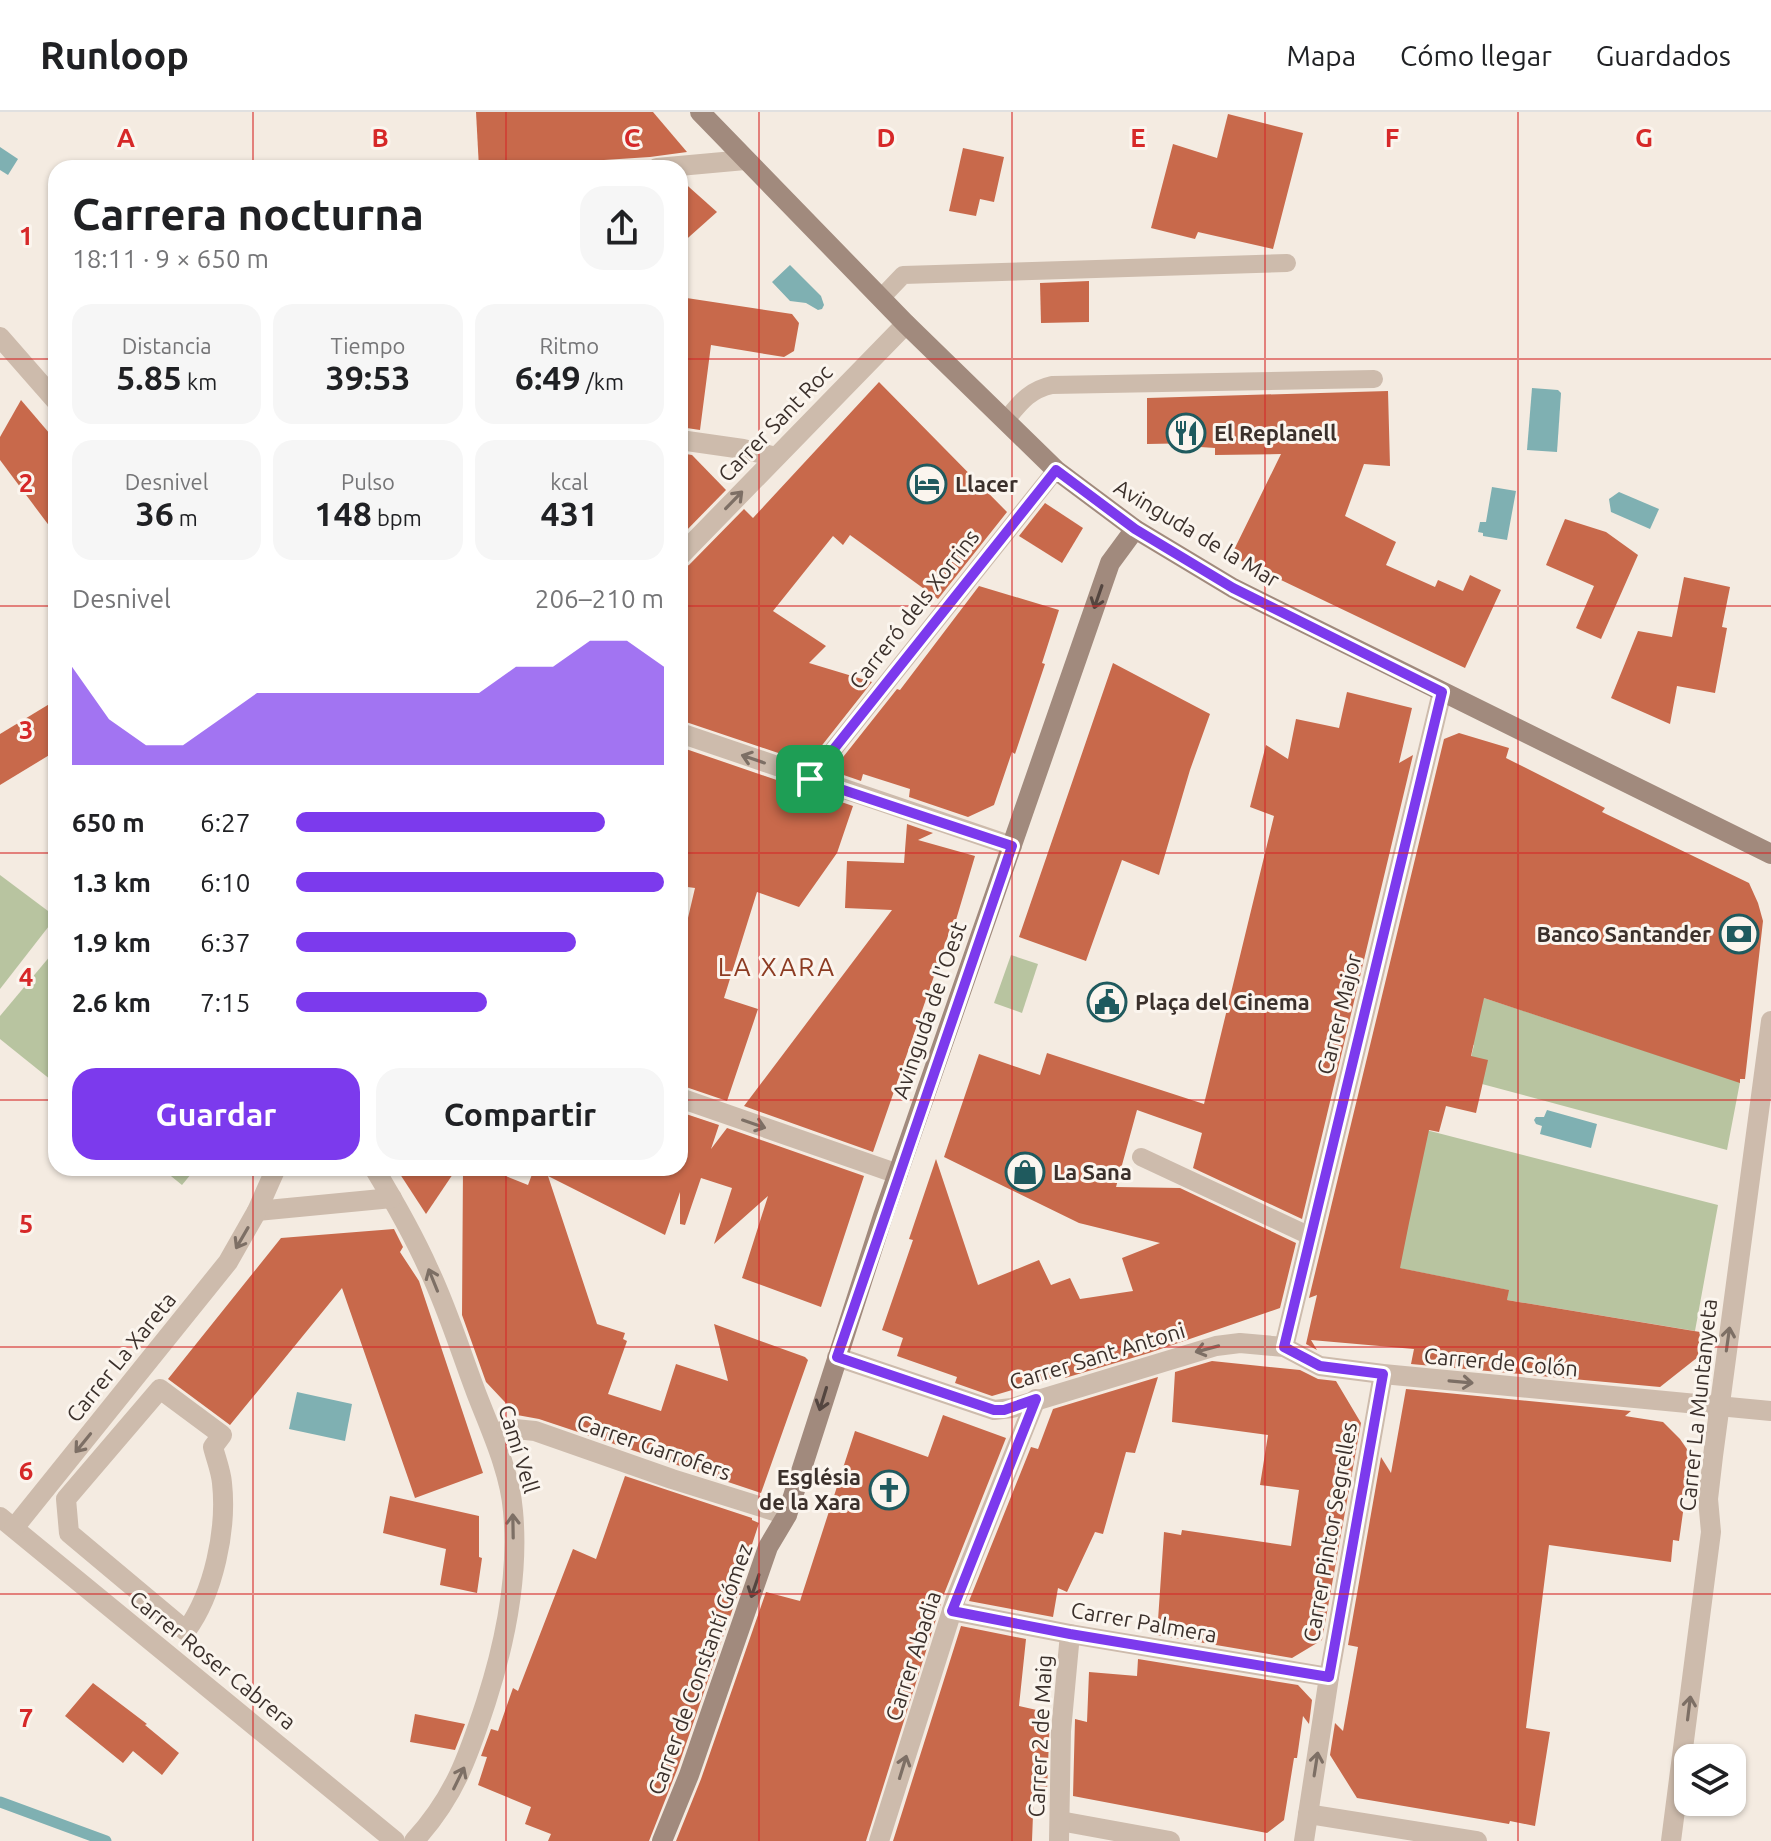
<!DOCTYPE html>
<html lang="es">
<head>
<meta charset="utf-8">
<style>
	:root { --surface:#fff; --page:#f6f6f6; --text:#202124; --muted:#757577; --line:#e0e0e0; --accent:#7c3aed }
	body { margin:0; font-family:Ubuntu,sans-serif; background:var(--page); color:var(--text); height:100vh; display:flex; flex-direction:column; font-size:30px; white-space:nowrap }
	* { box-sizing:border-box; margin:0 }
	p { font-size:26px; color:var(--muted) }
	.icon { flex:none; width:44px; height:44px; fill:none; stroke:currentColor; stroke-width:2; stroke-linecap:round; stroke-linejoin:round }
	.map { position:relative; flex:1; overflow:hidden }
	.side { position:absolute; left:48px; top:48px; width:640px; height:1016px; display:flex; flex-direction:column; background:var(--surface); border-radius:24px; box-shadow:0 2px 6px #0004 }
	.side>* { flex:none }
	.controls { position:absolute; left:1674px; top:1632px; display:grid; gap:16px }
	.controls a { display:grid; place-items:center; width:72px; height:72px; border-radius:16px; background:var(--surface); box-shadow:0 2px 6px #0004; font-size:40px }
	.pin { position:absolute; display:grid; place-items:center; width:68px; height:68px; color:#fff; margin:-34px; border-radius:16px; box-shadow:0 4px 12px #0006 }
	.round { display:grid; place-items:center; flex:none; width:84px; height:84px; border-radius:24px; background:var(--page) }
	.headline { display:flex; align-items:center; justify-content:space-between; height:136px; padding:0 24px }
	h1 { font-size:44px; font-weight:600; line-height:60px }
	.metrics { display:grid; grid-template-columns:repeat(3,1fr); gap:12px; height:136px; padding:8px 24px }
	.metrics div { display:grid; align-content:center; border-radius:20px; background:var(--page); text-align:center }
	.metrics b { font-size:34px; font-weight:600 }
	.metrics small { font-size:22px; font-weight:400 }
	.metrics p { font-size:22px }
	.chart { height:224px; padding:16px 24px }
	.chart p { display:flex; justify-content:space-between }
	.chart svg { width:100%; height:144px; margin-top:8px; fill:var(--accent); opacity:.7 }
	.action { display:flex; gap:16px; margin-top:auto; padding:16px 24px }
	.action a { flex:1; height:92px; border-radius:24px; background:var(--accent); color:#fff; font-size:32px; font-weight:600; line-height:92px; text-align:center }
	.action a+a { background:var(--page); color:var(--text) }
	ul { padding:0 24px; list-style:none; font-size:26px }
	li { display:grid; grid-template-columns:128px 96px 1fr; align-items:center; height:60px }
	li i { height:20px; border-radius:10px; background:var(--accent) }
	header { display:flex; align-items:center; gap:48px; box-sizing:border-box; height:112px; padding:0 40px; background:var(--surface); border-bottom:2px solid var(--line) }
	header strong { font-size:38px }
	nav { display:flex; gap:44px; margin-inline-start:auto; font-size:28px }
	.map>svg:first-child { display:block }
	.green { fill:#b8c4a0 }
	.water { fill:#7fb0b2 }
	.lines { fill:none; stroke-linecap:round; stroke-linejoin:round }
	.stream { stroke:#7fb0b2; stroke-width:11 }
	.building { fill:#c8694b }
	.lane { stroke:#cdbbac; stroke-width:18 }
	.street { stroke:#cdbbac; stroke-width:20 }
	.secondary { stroke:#a18a7d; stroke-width:20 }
	.oneway { stroke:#7d6f65 }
	.oneway2 { stroke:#544640 }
	.route-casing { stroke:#fff; stroke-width:16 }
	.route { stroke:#7c3aed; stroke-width:10 }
	.grid { fill:none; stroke:#d62828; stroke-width:2; stroke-opacity:0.55 }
	.labels { text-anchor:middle; stroke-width:6; stroke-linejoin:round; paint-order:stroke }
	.street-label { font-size:22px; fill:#3b302b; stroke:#fbf5ee }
	.poi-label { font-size:22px; font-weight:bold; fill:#3b302b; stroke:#fbf5ee; text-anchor:start }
	.quarter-label { font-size:26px; letter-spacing:2px; fill:#8c3b22; stroke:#fbf5ee }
	.grid-label { font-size:26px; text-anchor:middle; font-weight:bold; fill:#d62828; stroke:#fbf5ee; stroke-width:6; stroke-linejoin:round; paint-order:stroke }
</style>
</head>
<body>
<header>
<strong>Runloop</strong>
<nav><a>Mapa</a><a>Cómo llegar</a><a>Guardados</a></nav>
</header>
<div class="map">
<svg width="1771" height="1729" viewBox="0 0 1771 1729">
	<rect width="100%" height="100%" fill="#f4ebe1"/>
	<!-- green -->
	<g class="green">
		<path d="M0,763L56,805L0,877Z"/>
		<path d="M56,837V972L0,927V904Z"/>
		<path d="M1011,843L1038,852L1022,901L994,891Z"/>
		<path d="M1481,885L1740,970L1727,1038L1482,972L1471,945L1474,933L1424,922Z"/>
		<path d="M1399,1011L1718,1093L1695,1219L1507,1188L1508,1178L1399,1156Z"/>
		<path d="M161,1056H196L182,1073Z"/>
	</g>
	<!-- water -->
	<g class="water">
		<path d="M0,35L18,47L8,63L0,58Z"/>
		<path d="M790,153L821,184L824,193L822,197L818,198L806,191L790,189L772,170Z"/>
		<path d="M1532,276L1558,278L1561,281L1557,340L1527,338Z"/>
		<path d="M1492,375L1516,379L1507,428L1483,424V421L1478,420L1480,410H1486Z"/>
		<path d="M1619,380L1659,397L1650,417L1611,400L1609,387Z"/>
		<path d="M1547,998L1597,1012L1591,1036L1540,1022L1542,1014L1536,1012L1534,1008L1536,1005H1544Z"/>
		<path d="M297,1280L352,1292L345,1329L289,1317Z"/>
	</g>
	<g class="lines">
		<!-- stream -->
		<path class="stream" d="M0,1690L106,1729"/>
	</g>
	<!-- building -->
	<g class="building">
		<path d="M476,0H653L687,40L650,45L479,56Z"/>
		<path d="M1228,2L1303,21L1273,137L1198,120L1195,127L1151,116L1173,32L1217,46Z"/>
		<path d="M963,36L1004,45L994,90L980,87L976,104L949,99Z"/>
		<path d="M680,67L717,100L680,133Z"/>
		<path d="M1089,169V210L1041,211L1040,171Z"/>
		<path d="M680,185L792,202L799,211L794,239L784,245L711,233L700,318L680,315Z"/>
		<path d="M879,270L1007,400L938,487L850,423L843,433L833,424L773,499L826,534L809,551L872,570L808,651L680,608V457L689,453L744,397L753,406Z"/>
		<path d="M1388,279L1390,354L1364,352L1345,404L1396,430L1386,453L1435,475L1438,468L1463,479L1470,463L1501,478L1465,556L1231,444L1281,342L1215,343V336L1200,335V331L1147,332V286Z"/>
		<path d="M21,288L56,329V423L0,348V325Z"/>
		<path d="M680,341L692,343L726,378L680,425Z"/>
		<path d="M1045,391L1083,416L1062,451L1019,424Z"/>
		<path d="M1565,407L1606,420L1638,443L1601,527L1576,516L1594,474L1546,453Z"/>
		<path d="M1684,465L1730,475L1722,515L1727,516L1715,581L1677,574L1670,612L1611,586L1638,519L1672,525Z"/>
		<path d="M979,474L1059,498L1042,551L1045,552L1015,642L1012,640L994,693L968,705L909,685L910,677L863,662L861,669L832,659L897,577L900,578Z"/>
		<path d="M1113,551L1210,602L1190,658L1159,763L1122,748L1086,849L1019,825Z"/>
		<path d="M1347,580L1412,596L1399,651L1413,643L1302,1107L1193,1056L1202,1021L1137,998L1116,1075L1180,1076L1296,1131L1280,1196L1149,1241L1065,1266L1066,1262L992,1284L955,1271L957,1265L897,1244L903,1226L882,1218L913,1128L909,1127L936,1047L978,1173L1039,1148L1051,1173L1070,1166L1080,1187L1133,1179L1122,1146L1160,1131L1079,1111L944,1045L979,942L1040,963L1047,941L1204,992L1274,704L1250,695L1266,633L1288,647L1296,607L1339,616Z"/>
		<path d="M56,588V639L0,673V622Z"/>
		<path d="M1459,621L1509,636L1506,646L1605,696L1602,700L1749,771L1758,791L1763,809L1745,967H1740V971L1484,886L1471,944L1488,948L1476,1001L1446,994L1439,1020L1429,1018L1409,1111L1400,1156L1509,1178L1507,1188L1700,1220L1698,1245L1660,1275L1411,1252L1414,1237L1311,1228L1317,1238L1306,1232L1317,1183L1309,1186L1444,627Z"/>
		<path d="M680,635L853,694L837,741L799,795L757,780L724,886L758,897L727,989L680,973V840L695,776L680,774Z"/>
		<path d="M907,712L933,721L918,728L975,744L953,818H950L873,1040L744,994L892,798L845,796L847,749L904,751Z"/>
		<path d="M680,1000L719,1013L711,1037L727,1016L864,1064L821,1195L742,1166L768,1084L714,1132L732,1076L701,1066L685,1113L680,1112V1080L665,1123L548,1064L597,1212L625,1221L623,1227L627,1229L608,1282L661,1299L676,1252L728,1269L714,1212L805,1245L808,1248L761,1381L539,1307L517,1303L486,1270L462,1203L463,1056H486L528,1073L534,1057L531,1056H680Z"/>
		<path d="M396,1056H457L426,1102Z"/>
		<path d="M394,1117L403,1135L400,1140L419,1169L483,1361L415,1386L342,1176L230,1313L168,1267L281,1126Z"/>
		<path d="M1212,1249L1300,1258L1318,1267L1336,1269L1361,1311L1322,1528L1292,1546L1157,1523L1164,1420L1181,1423L1182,1418L1291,1434L1299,1378L1260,1373L1268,1323L1172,1310L1175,1260Z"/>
		<path d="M1158,1265L1135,1341L1126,1340L1103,1422L1095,1420L1067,1480L1058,1476L1053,1505L969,1489L1031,1335L1038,1337L1053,1297Z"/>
		<path d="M1406,1277L1631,1299L1625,1304L1663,1310L1680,1327L1691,1343L1679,1429L1673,1428L1671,1450L1549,1433L1526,1616L1550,1620L1535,1714L1510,1709L1509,1712L1357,1686L1330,1643L1335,1611L1343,1619L1358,1535L1348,1533L1381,1345L1391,1361Z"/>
		<path d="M943,1303L1006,1326L944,1482L866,1729H676L701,1667L766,1480L800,1489L855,1319L928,1345Z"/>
		<path d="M625,1364L752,1406V1408L759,1411L739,1472L741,1473L677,1658L649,1729H548L551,1722L525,1712L531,1695L478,1673L487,1645L481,1644L491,1617L498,1619L513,1576L518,1579L573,1437L596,1447Z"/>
		<path d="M390,1384L479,1404V1445L482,1446L477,1481L440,1473L446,1437L383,1421Z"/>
		<path d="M961,1514L1026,1527L1019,1594L1050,1601L1047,1679L1034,1676L1032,1729H893Z"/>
		<path d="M1138,1547L1298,1573L1312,1588L1309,1612L1303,1604L1297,1646H1294L1284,1708L1267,1721L1073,1684L1075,1607L1087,1610L1089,1560L1137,1564Z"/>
		<path d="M93,1571L147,1612L145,1613L179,1641L162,1663L133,1639L123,1651L65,1604Z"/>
		<path d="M415,1602L465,1612L455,1638L410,1630Z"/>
	</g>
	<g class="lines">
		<!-- lane -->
		<g class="lane">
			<path d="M881,186L903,163L1287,151"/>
			<path d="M1006,308C1020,291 1029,278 1052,273L1374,267"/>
			<path d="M810,667L1056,358"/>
			<path d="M1141,1045L1310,1124"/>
		</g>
		<!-- street -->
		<g class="street">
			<path d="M657,56L745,48"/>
			<path d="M0,225L56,289"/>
			<path d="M680,328L743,337L776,345"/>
			<path d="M680,444L906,212"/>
			<path d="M680,621L1012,734"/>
			<path d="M680,986L898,1062"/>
			<path d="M374,1056C394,1089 413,1122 429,1158C448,1198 461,1241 477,1283C491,1319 510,1360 513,1399C519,1464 506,1528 486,1590C468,1645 454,1686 414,1729"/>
			<path d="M257,1099L392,1086"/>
			<path d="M1284,1235L1442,580"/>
			<path d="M837,1245L994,1298L1012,1296L1216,1234L1240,1231L1284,1235L1320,1254L1383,1262L1771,1299"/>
			<path d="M160,1277L222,1323L213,1335C216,1347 221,1359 222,1371C227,1417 214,1481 186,1519L69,1421L66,1387Z"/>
			<path d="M506,1316L535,1319L672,1367L787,1403"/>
			<path d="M0,1405L395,1729"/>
			<path d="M14,1416L228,1150L257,1099L276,1056"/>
			<path d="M952,1499L1070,1522L1329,1565"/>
			<path d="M1308,1702L1477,1729"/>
			<path d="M1060,1709L1170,1729"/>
			<path d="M879,1729L956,1486L1036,1287"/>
			<path d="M1059,1729L1061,1619L1070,1522"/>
			<path d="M1304,1729L1329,1565L1383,1262"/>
			<path d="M1671,1729L1711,1420L1708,1387L1713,1344L1771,909"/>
		</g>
		<!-- secondary -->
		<g class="secondary">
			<path d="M700,0L906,212L1056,358L1135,417L1233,476L1771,742"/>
			<path d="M662,1729L689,1663L768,1435L787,1403L883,1104L1110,451L1135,417"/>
		</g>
	</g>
	<!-- one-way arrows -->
	<defs><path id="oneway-shaft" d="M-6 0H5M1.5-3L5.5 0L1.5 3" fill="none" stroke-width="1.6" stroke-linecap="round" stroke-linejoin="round" transform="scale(2)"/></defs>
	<g class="oneway">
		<use href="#oneway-shaft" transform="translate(734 388) rotate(-46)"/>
		<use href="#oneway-shaft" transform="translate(753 647) rotate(-161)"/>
		<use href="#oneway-shaft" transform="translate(754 1012) rotate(19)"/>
		<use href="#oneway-shaft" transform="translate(242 1126) rotate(120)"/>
		<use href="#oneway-shaft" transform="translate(433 1168) rotate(-112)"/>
		<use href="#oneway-shaft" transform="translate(1728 1227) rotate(-82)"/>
		<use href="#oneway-shaft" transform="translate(1207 1237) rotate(165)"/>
		<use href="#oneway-shaft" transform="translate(1461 1270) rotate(5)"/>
		<use href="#oneway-shaft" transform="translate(83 1331) rotate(129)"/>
		<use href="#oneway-shaft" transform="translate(513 1414) rotate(-91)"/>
		<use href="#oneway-shaft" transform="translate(1689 1596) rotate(-83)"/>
		<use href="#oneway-shaft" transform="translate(1316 1652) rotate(-81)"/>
		<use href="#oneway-shaft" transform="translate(903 1655) rotate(-73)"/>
		<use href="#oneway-shaft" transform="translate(459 1666) rotate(-64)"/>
	</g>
	<g class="oneway2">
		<use href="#oneway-shaft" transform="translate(1098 485) rotate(109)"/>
		<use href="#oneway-shaft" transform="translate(823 1287) rotate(107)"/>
		<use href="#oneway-shaft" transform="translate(755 1474) rotate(109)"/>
	</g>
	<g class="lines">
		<!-- route casing -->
		<g class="route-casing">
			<path id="route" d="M1056,358L1135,417L1233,476L1442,580L1284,1235L1320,1254L1383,1262L1329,1565L1070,1522L952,1499L1036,1287L1004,1298H994L837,1245L1012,734L810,667Z"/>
		</g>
		<!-- route -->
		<use href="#route" class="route"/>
	</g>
	<!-- grid -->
	<path class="grid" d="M253,0V56M506,0V56M759,0V1729M1012,0V1729M1265,0V1729M1518,0V1729M0,247H56M680,247H1771M0,494H56M680,494H1771M0,741H56M680,741H1771M0,988H56M680,988H1771M253,1056V1729M506,1056V1729M0,1235H1771M0,1482H1771"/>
	<!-- icons -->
	<defs>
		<g id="restaurant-ring" transform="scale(2)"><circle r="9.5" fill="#fbf5ee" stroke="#1f5a5e" stroke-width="1.5"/><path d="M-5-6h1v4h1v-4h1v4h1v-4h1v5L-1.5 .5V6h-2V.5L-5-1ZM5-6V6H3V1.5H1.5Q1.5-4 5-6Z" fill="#1f5a5e"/></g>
		<g id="hotel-ring" transform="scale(2)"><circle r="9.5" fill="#fbf5ee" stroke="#1f5a5e" stroke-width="1.5"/><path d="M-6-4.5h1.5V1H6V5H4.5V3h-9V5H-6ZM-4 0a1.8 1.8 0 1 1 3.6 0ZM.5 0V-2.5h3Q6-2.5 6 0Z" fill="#1f5a5e"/></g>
		<g id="bank-ring" transform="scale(2)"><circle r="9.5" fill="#fbf5ee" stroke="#1f5a5e" stroke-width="1.5"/><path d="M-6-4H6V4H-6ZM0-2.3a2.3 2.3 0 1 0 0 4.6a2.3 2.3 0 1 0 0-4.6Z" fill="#1f5a5e"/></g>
		<g id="civic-ring" transform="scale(2)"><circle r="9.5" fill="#fbf5ee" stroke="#1f5a5e" stroke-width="1.5"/><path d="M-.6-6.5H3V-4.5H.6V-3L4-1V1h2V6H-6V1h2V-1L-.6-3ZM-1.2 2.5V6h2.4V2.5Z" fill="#1f5a5e"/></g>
		<g id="shop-ring" transform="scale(2)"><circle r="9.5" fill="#fbf5ee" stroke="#1f5a5e" stroke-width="1.5"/><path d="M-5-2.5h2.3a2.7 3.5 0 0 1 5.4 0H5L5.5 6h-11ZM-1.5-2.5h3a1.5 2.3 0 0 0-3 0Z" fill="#1f5a5e"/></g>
		<g id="church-ring" transform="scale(2)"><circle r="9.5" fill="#fbf5ee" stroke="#1f5a5e" stroke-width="1.5"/><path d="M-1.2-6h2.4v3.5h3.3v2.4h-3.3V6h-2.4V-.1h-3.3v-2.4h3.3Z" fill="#1f5a5e"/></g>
	</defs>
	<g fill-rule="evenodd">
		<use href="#restaurant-ring" x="1186" y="321"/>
		<use href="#hotel-ring" x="927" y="372"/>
		<use href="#bank-ring" x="1739" y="822"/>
		<use href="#civic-ring" x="1107" y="890"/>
		<use href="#shop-ring" x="1025" y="1060"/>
		<use href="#church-ring" x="889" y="1378"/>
	</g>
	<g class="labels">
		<!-- street labels -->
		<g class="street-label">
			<text transform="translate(775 311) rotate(-46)" y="8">Carrer Sant Roc</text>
			<text transform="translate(1197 421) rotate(31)" y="8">Avinguda de la Mar</text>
			<text transform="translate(914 497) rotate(-52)" y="8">Carreró dels Xorrins</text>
			<text transform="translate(929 898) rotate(-71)" y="8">Avinguda de l'Oest</text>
			<text transform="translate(1339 902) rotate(-76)" y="8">Carrer Major</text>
			<text transform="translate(1097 1244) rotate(-17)" y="8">Carrer Sant Antoni</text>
			<text transform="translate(121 1245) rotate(-51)" y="8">Carrer La Xareta</text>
			<text transform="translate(1501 1250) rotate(5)" y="8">Carrer de Colón</text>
			<text transform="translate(1698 1293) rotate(-84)" y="8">Carrer La Muntanyeta</text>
			<text transform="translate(654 1335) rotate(19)" y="8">Carrer Garrofers</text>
			<text transform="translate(519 1337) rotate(73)" y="8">Camí Vell</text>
			<text transform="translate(1330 1420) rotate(-80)" y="8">Carrer Pintor Segrelles</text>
			<text transform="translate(1144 1510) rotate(10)" y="8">Carrer Palmera</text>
			<text transform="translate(913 1544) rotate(-72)" y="8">Carrer Abadia</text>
			<text transform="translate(213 1548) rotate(39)" y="8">Carrer Roser Cabrera</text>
			<text transform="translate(700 1557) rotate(-70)" y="8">Carrer de Constantí Gómez</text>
			<text transform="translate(1040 1624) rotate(-87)" y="8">Carrer 2 de Maig</text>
		</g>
		<!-- poi labels -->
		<g class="poi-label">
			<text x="1214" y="329">El Replanell</text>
			<text x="955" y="380">Llacer</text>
			<text x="1711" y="830" text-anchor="end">Banco Santander</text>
			<text x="1135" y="898">Plaça del Cinema</text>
			<text x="1053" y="1068">La Sana</text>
			<text x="861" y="1373" text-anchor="end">Església<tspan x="861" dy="25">de la Xara</tspan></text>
		</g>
		<!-- quarter labels -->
		<g class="quarter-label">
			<text x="777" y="864">LA XARA</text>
		</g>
	</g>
	<g class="grid-label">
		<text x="126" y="35">A</text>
		<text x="380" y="35">B</text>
		<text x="632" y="35">C</text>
		<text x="886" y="35">D</text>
		<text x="1138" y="35">E</text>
		<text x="1392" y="35">F</text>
		<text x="1644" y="35">G</text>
		<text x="26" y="133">1</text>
		<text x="26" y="380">2</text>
		<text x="26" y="627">3</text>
		<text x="26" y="874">4</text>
		<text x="26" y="1121">5</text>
		<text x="26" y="1368">6</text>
		<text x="26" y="1615">7</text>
	</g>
</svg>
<div class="controls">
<a><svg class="icon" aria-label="layers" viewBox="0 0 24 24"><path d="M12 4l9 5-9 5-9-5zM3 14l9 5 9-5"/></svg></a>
</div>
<div class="pin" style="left:810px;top:667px;background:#1e9e55"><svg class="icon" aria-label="arrive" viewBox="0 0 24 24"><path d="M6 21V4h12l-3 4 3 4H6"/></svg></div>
<section class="side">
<div class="headline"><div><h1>Carrera nocturna</h1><p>18:11 · 9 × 650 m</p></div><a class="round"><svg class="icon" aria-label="share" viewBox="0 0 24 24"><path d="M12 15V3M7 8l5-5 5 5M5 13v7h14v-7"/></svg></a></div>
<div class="metrics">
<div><p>Distancia</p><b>5.85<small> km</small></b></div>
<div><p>Tiempo</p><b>39:53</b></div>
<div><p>Ritmo</p><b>6:49<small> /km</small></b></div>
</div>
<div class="metrics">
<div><p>Desnivel</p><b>36<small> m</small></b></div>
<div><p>Pulso</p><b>148<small> bpm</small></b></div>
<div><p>kcal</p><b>431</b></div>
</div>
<div class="chart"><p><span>Desnivel</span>206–210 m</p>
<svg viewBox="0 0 160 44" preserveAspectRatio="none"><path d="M0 44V14L10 30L20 38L30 38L40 30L50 22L60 22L70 22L80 22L90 22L100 22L110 22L120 14L130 14L140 6L150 6L160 14V44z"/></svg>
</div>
<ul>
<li><b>650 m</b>6:27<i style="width:84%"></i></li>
<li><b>1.3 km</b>6:10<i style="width:100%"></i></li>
<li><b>1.9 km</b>6:37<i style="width:76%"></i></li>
<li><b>2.6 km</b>7:15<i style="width:52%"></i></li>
</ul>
<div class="action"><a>Guardar</a><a>Compartir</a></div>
</section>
</div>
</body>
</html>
